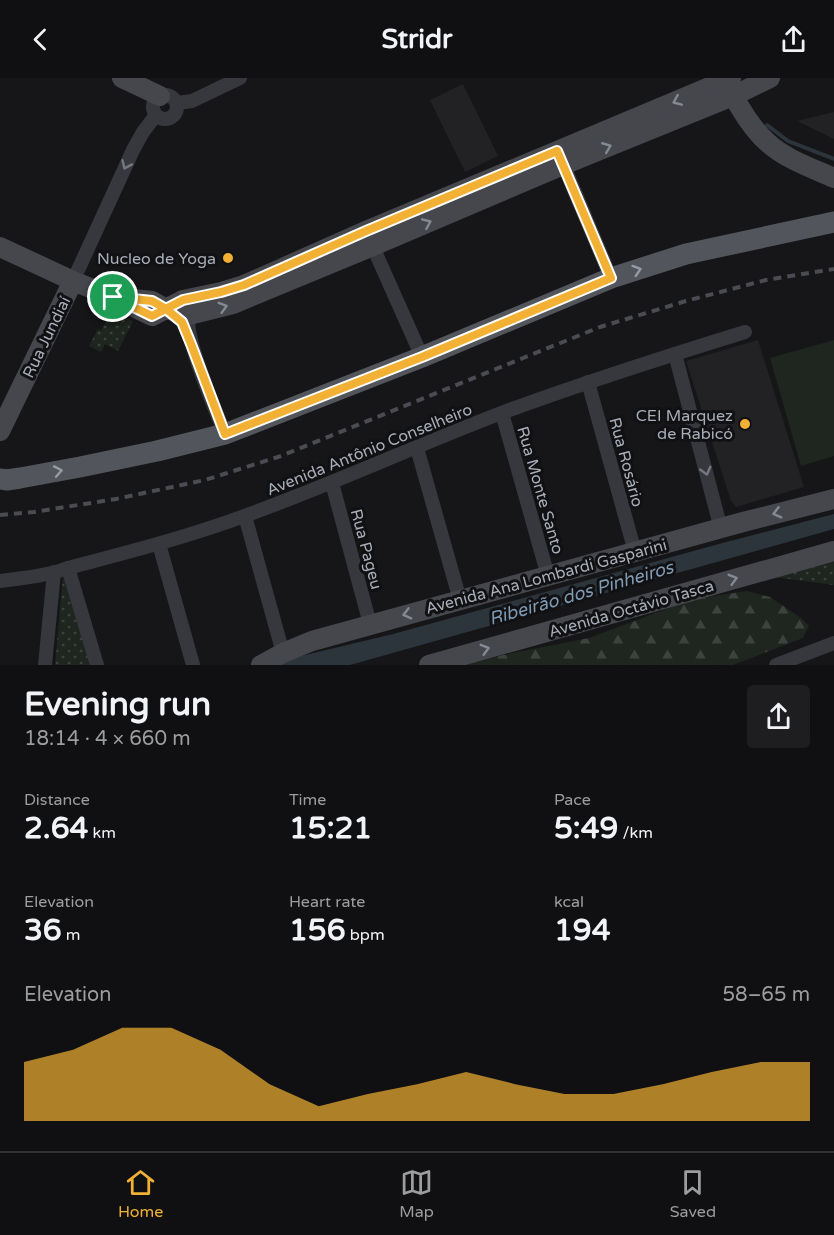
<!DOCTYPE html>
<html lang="en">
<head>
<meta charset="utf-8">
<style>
	:root { --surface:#101012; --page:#1e1e20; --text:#f1f3f6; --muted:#9c9d9f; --line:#303032; --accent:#f2b134 }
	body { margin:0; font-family:"Varela Round",sans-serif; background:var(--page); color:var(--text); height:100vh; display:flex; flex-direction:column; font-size:22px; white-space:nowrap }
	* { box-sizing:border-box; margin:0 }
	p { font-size:20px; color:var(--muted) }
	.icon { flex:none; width:33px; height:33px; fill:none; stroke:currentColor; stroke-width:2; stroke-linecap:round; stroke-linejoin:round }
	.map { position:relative; height:587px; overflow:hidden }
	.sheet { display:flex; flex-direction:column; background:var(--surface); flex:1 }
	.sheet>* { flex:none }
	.pin { position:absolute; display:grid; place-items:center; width:51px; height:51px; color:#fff; margin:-26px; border:3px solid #fff; border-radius:50%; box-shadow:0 2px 6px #0007 }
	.round { display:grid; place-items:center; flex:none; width:63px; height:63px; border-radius:6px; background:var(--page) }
	.head { display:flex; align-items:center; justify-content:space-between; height:102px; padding:0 24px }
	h1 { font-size:33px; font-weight:700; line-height:45px }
	.metrics { display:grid; grid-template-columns:repeat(3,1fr); gap:9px; height:102px; padding:6px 24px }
	.metrics div { display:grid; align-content:center }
	.metrics b { font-size:30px; font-weight:700 }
	.metrics small { font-size:16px; font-weight:400 }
	.metrics p { font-size:16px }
	.chart { height:168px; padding:12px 24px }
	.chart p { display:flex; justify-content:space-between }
	.chart svg { width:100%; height:108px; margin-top:6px; fill:var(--accent); opacity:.7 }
	header { display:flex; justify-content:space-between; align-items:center; height:78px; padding:0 24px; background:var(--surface); font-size:27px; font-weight:700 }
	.tab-bar { display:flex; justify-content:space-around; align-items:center; height:84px; border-top:2px solid var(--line); background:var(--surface); font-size:16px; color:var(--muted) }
	.tab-bar a { display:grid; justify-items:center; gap:3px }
	.tab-bar .current { color:var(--accent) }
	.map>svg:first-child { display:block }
	.built { fill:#222225 }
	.grass { fill:#1e261f }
	.forest { fill:url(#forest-firs) }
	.park { fill:url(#park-dots) }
	.water { fill:#2c353c }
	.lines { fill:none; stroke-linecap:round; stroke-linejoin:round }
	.stream { stroke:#2c353c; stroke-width:4 }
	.street { stroke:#37383d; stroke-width:14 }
	.secondary { stroke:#45474d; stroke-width:20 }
	.primary { stroke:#53555c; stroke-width:21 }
	.rail { stroke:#4a4c52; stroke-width:4; stroke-dasharray:8 6; stroke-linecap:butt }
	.oneway { stroke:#858993 }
	.oneway2 { stroke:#757881 }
	.oneway3 { stroke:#979ba6 }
	.route-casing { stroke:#fff; stroke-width:12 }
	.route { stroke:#f2b134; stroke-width:8 }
	.poi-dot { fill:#f2b134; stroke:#111113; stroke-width:2 }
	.labels { text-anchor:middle; stroke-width:6; stroke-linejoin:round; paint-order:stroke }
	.poi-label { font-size:16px; fill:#a8adb8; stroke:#111113; text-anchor:end }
	.street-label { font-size:16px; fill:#a8adb8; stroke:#111113 }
	.water-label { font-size:18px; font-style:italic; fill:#7f9bb3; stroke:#111113 }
</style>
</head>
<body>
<header><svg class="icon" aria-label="back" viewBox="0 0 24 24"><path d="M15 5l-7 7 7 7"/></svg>Stridr<svg class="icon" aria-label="share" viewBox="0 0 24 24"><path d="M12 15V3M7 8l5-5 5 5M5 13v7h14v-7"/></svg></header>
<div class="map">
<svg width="834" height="587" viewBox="0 0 834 587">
	<defs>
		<pattern id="forest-firs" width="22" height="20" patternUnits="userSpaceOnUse" patternTransform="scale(1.5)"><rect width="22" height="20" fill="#1e261f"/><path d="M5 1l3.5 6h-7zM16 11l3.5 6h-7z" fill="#3c433d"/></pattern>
		<pattern id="park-dots" width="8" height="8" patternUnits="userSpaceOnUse" patternTransform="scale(1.5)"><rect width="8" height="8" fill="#1e261f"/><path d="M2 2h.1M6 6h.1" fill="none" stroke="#3c433d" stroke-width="1.8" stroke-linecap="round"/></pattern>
	</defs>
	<rect width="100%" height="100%" fill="#161618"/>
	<!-- built -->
	<g class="built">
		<path d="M463,6L498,78L465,94L430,22Z"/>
		<path d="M834,34V61L797,43Z"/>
		<path d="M758,262L804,409L736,429L731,423L686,283Z"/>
	</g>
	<!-- grass -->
	<path class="grass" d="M834,262V378L801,388L770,280Z"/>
	<!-- forest -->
	<path class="forest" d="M747,513L770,519L801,540L809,548L803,560L733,587H465L503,577L589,560L693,521Z"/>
	<!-- park -->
	<g class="park">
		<path d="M111,232L133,243L118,273L105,266L101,274L89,268L98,251L101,253Z"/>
		<path d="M834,484V507L774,499Z"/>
		<path d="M63,499L91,587H55Z"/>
	</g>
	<!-- water -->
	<path class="water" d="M834,436V451L350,587H281L297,579L393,556L726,464Z"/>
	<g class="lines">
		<!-- stream -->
		<path class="stream" d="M767,47L788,63L834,81"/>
		<!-- street -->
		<g class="street">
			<circle cx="165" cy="29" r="12"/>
			<path d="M177,25L192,23L240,0"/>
			<path d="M561,81L611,200"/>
			<path d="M369,160L422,279"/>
			<path d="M73,203L133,72L143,54L156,37"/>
			<path d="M189,237C183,258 216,333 225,356"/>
			<path d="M675,276L721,451"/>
			<path d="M588,304L635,474"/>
			<path d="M502,335L548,498"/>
			<path d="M417,370L460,522"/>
			<path d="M332,405L370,546"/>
			<path d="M245,438L283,575"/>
			<path d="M159,466L193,587"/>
			<path d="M68,490L97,587"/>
			<path d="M0,503C24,500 46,498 68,490C128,474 188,459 247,437C333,406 417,367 504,334C583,305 664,279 745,254"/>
			<path d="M45,587L54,494"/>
			<path d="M776,587L834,565"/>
		</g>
		<!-- secondary -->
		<g class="secondary">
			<path d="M122,0L160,18"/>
			<path d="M726,6C738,26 750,49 767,64C785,81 812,90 834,100"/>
			<path d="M0,169L73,203L113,219L152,238L183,222L221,214L244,207L366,153L731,0"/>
			<path d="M124,220L152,223L166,231L189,237L233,226L373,168L563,87L733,18L770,0"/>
			<path d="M0,353L73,203"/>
			<path d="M261,587L283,575L312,563L743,444L834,421"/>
			<path d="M429,587L834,473"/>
		</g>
		<!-- primary -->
		<path class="primary" d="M0,401L7,402L20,400L80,389L157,373L225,356L422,279L611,200L686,176L834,144"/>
		<!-- rail -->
		<path class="rail" d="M0,437L34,434L116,421L205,402L281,378L600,249L686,223L766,202L834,191"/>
	</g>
	<!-- one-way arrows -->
	<defs><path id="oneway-chevron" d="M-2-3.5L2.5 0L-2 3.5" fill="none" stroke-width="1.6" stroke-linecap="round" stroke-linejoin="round" transform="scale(1.5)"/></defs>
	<g class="oneway">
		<use href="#oneway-chevron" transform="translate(677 23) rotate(157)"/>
		<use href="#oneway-chevron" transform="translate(607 69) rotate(-22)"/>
		<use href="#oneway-chevron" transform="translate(427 145) rotate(-23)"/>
		<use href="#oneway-chevron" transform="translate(223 229) rotate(-16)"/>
		<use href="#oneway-chevron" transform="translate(777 435) rotate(165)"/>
		<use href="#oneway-chevron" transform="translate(733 501) rotate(-16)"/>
		<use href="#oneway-chevron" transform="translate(407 536) rotate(165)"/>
		<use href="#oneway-chevron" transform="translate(485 571) rotate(-16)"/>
	</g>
	<g class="oneway2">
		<use href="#oneway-chevron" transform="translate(126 87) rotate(114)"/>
		<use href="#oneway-chevron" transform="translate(706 393) rotate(75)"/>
	</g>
	<g class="oneway3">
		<use href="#oneway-chevron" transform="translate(637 192) rotate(-18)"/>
		<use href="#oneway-chevron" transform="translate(58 393) rotate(-11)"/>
	</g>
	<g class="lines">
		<!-- route casing -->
		<g class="route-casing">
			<path id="route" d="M113,219L152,223L166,231L182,244L191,266L225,356L422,279L611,200L557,73L366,153L244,207L221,214L183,222L152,238L113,219"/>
		</g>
		<!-- route -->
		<use href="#route" class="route"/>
	</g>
	<!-- markers -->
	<g class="poi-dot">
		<circle cx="228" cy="180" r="6"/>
		<circle cx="745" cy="346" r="6"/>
	</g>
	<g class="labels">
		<!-- poi labels -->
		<g class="poi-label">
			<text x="216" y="186">Nucleo de Yoga</text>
			<text x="733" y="343">CEI Marquez<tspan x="733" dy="18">de Rabicó</tspan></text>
		</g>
		<!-- street labels -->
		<g class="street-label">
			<text transform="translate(46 259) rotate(-64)" y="6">Rua Jundiaí</text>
			<text transform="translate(369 371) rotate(-22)" y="6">Avenida Antônio Conselheiro</text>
			<text transform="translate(627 384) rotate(75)" y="6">Rua Rosário</text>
			<text transform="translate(541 412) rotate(74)" y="6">Rua Monte Santo</text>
			<text transform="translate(367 471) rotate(75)" y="6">Rua Pageu</text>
			<text transform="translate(546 498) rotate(-15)" y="6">Avenida Ana Lombardi Gasparini</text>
			<text transform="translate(631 530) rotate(-16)" y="6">Avenida Octávio Tasca</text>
		</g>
		<!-- water labels -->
		<g class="water-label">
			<text transform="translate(581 515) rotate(-16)" y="6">Ribeirão dos Pinheiros</text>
		</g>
	</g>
</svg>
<div class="pin" style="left:113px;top:219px;background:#1e9e55"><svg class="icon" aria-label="arrive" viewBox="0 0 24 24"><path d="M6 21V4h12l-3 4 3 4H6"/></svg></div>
</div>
<section class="sheet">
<div class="head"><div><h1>Evening run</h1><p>18:14 · 4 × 660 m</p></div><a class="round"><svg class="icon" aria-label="share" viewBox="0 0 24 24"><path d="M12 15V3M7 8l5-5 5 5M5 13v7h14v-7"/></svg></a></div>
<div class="metrics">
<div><p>Distance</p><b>2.64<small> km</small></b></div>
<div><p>Time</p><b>15:21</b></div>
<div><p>Pace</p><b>5:49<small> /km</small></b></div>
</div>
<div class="metrics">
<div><p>Elevation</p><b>36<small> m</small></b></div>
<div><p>Heart rate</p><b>156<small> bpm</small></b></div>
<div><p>kcal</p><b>194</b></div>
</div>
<div class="chart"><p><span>Elevation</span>58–65 m</p>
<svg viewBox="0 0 160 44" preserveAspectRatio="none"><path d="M0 44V20L10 15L20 6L30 6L40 15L50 29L60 38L70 33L80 29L90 24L100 29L110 33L120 33L130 29L140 24L150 20L160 20V44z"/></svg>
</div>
</section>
<nav class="tab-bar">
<a class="current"><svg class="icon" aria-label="home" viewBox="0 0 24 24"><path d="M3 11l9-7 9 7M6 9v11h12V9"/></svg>Home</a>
<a><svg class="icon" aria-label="map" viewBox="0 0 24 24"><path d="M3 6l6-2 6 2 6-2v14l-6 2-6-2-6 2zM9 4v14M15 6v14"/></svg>Map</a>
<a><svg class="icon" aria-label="saved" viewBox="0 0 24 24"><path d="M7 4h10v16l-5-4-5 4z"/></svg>Saved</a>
</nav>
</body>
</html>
